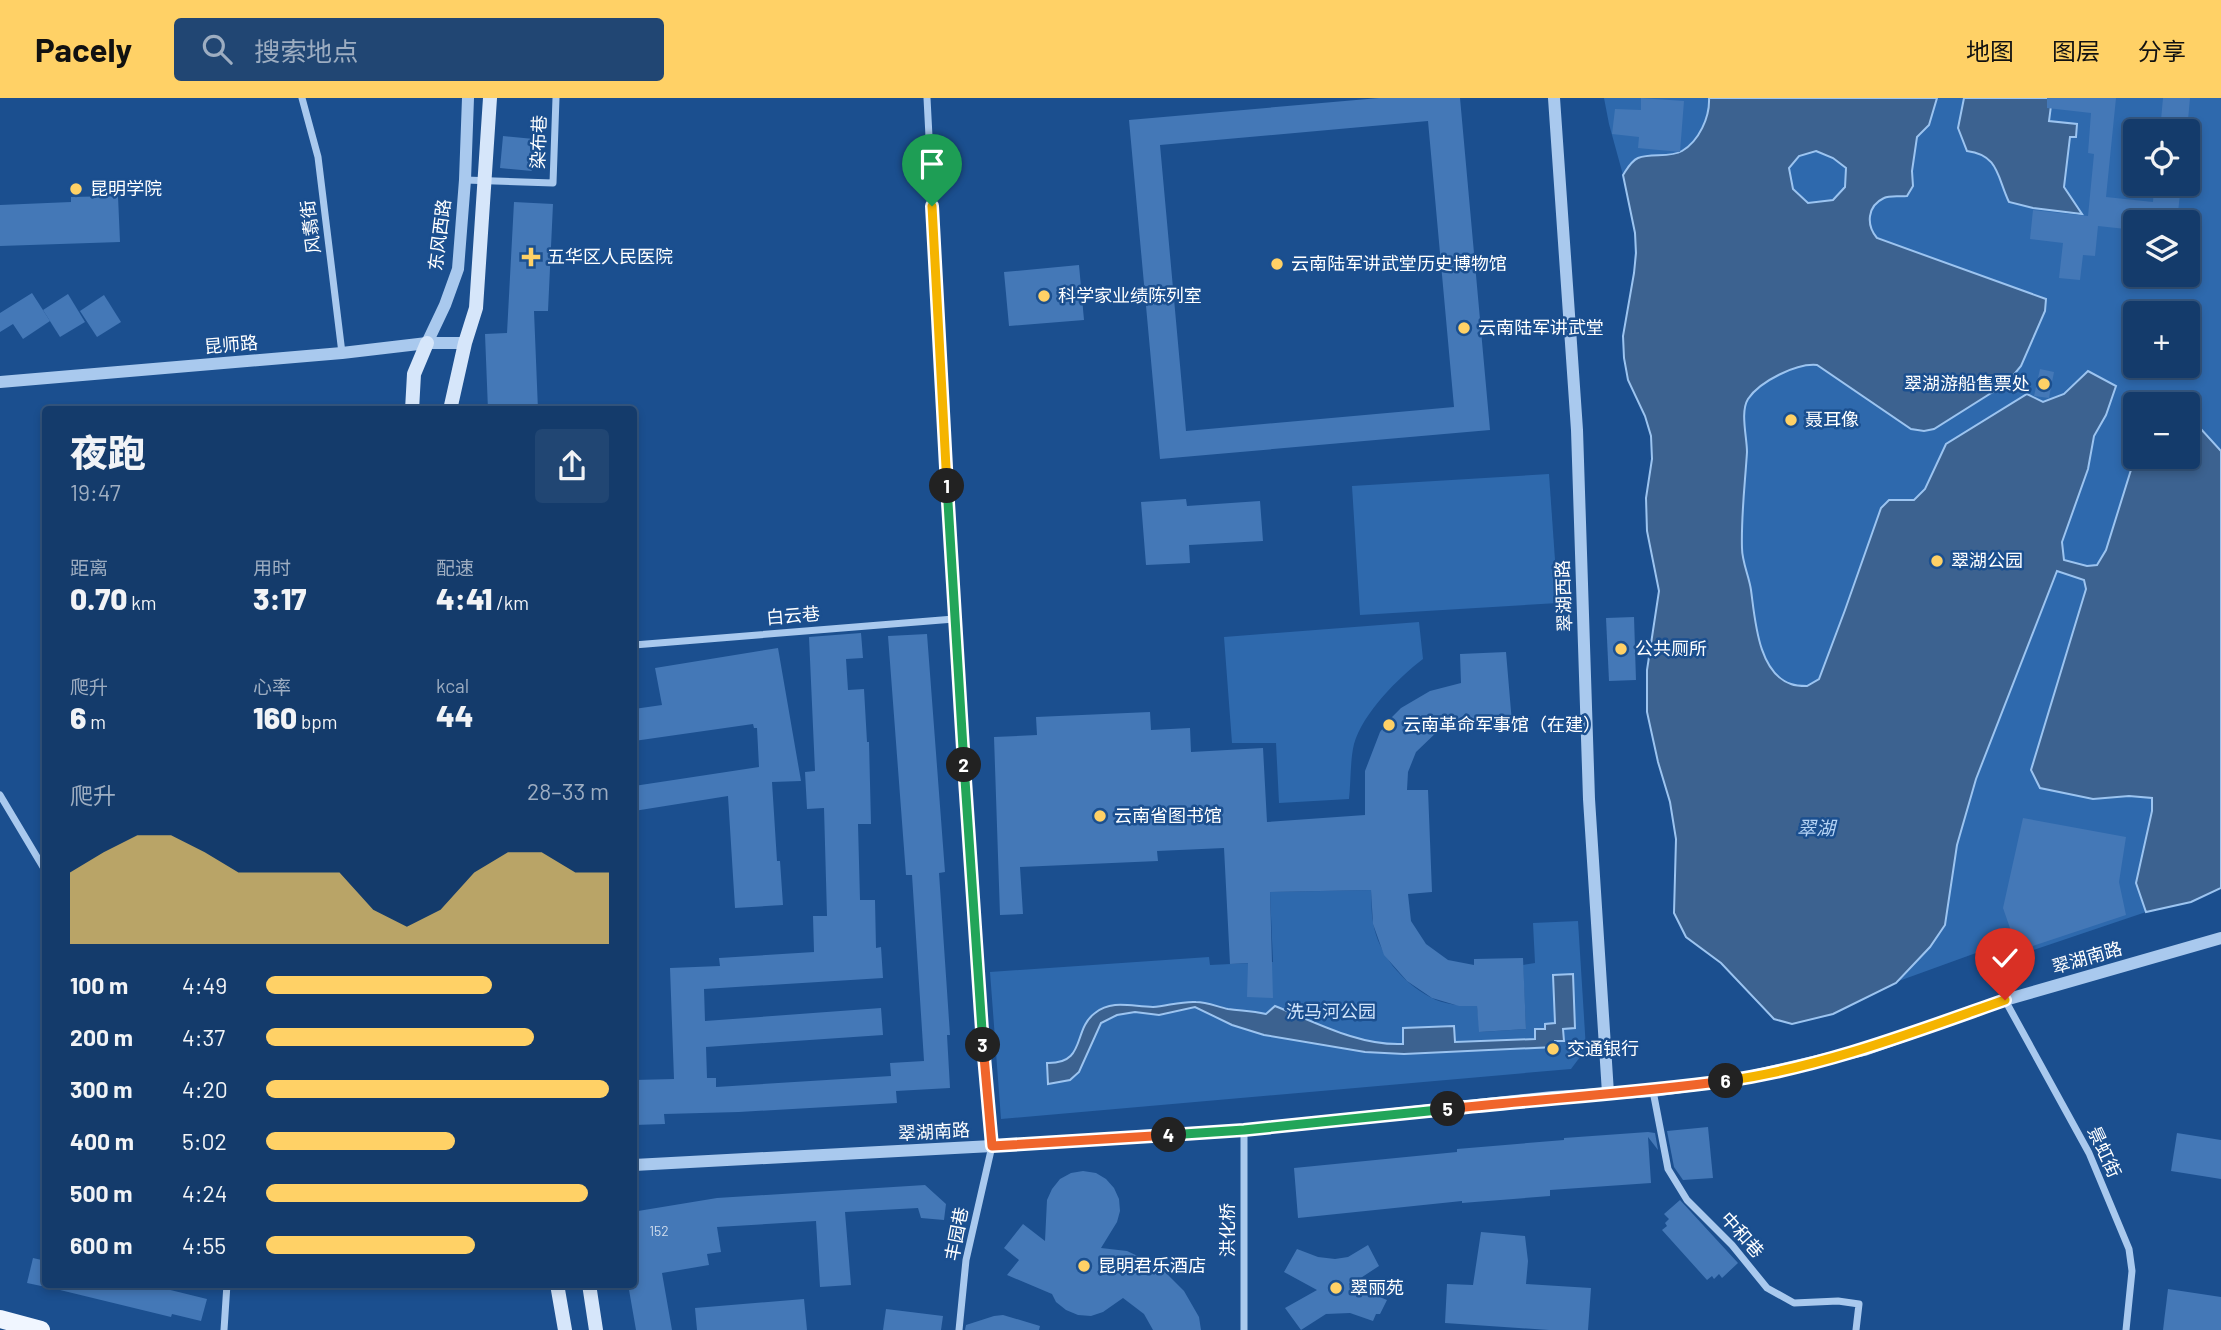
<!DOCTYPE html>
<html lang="zh">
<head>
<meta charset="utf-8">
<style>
	:root { --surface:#143b6b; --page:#214673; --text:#f1f3f6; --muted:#9dadc1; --line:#33557e; --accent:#ffd166 }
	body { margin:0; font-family:Barlow,"Noto Sans SC",sans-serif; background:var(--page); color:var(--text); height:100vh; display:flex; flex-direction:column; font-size:26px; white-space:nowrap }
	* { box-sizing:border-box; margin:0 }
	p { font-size:23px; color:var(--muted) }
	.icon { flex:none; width:38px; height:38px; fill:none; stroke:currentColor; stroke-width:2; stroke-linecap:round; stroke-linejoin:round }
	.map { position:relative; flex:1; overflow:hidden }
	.panel { position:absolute; left:42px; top:308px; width:595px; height:882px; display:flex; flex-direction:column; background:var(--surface); border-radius:7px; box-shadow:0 4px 10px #0003,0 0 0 2px var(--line) }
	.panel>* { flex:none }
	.tools { position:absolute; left:2123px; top:21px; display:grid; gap:14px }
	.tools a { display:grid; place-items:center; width:77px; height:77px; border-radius:7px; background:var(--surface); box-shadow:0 4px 10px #0003,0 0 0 2px var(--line); font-size:35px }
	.pin { position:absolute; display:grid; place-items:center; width:60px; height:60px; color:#fff; margin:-72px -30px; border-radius:50% 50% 50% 0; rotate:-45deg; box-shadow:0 0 7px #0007 }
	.pin .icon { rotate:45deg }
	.km { position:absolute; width:35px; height:35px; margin:-18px; border-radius:50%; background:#222; color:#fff; font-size:19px; line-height:35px; text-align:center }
	.round { display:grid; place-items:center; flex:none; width:74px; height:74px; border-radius:7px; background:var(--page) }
	.summary { display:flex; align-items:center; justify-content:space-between; height:119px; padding:0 28px }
	h1 { font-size:38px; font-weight:800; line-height:52px }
	.metrics { display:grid; grid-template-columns:repeat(3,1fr); gap:10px; height:119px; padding:7px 28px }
	.metrics div { display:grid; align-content:center }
	.metrics b { font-size:30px; font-weight:800 }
	.metrics small { font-size:19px; font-weight:400 }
	.metrics p { font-size:19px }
	.chart { height:196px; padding:14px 28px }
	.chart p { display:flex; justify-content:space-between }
	.chart svg { width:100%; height:126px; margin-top:7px; fill:var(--accent); opacity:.7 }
	ul { padding:0 28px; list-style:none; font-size:23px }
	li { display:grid; grid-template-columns:112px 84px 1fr; align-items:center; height:52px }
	li i { height:18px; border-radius:9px; background:var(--accent) }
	header { display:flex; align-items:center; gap:42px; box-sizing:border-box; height:98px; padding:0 35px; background:var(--accent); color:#111 }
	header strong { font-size:33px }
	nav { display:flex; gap:38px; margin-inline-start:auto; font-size:24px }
	.search { width:490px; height:63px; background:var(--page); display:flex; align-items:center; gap:18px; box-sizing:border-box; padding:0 24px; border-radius:7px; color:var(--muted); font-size:26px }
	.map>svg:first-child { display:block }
	.green { fill:#2e69ad; fill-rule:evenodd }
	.water { fill:#3c6290; stroke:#9cc4f0; stroke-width:2; fill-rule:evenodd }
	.building { fill:#4478b7; fill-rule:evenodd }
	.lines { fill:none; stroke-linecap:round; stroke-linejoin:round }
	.minor { stroke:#a9c9ee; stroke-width:7 }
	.tertiary { stroke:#a9c9ee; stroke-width:12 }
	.secondary { stroke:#d6e6fa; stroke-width:14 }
	.primary { stroke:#f0f6ff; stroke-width:18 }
	.split-1-casing { stroke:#fff; stroke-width:14 }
	.split-2-casing { stroke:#fff; stroke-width:14 }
	.split-3-casing { stroke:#fff; stroke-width:14 }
	.split-4-casing { stroke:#fff; stroke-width:14 }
	.split-5-casing { stroke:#fff; stroke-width:14 }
	.split-6-casing { stroke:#fff; stroke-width:14 }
	.split-7-casing { stroke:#fff; stroke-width:14 }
	.split-1 { stroke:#f5b400; stroke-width:9 }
	.split-2 { stroke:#22a559; stroke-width:9 }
	.split-3 { stroke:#22a559; stroke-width:9 }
	.split-4 { stroke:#f0652b; stroke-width:9 }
	.split-5 { stroke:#22a559; stroke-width:9 }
	.split-6 { stroke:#f0652b; stroke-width:9 }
	.split-7 { stroke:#f5b400; stroke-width:9 }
	.poi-dot { fill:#ffd166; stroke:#1b4f8f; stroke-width:2.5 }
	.labels { text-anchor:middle; stroke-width:5; stroke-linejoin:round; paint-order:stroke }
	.number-label { font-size:14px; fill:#d0dded }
	.street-label { font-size:18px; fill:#fff; stroke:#1b4f8f }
	.poi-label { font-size:18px; fill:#fff; stroke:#1b4f8f; text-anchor:start }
	.park-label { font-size:18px; fill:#cfe3fa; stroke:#1b4f8f }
	.water-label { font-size:19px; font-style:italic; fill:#b5d3f5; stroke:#1b4f8f }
</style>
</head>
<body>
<header>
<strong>Pacely</strong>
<div class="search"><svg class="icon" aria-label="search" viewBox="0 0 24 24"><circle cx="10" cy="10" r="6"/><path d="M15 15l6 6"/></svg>搜索地点</div>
<nav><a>地图</a><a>图层</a><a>分享</a></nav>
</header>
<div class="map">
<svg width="2221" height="1232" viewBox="0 0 2221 1232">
	<rect width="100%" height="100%" fill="#1b4f8f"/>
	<!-- green -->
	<g class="green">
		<path d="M1604,0H2221V790L2191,804L2146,814L2022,856L1991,852L1976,855L1896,884L1833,916L1792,926L1774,921L1721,865L1686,839L1674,815L1676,741L1670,704L1658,664L1647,614V572L1659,493L1647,433L1646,400L1652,361L1651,339L1645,318L1628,282L1624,260L1625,224L1634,175L1635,135L1623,77L1609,26ZM2135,33H2188V86H2135ZM2135,124H2188V177H2135ZM2135,215H2188V268H2135ZM2135,306H2188V359H2135Z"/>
		<path d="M1549,376L1558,505L1360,517L1352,388Z"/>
		<path d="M1419,524L1423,561C1398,580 1363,615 1354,646C1350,663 1351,683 1349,701L1279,705L1276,645H1232L1224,539Z"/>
		<path d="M1371,792C1372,803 1371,814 1373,824C1378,856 1402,884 1430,899C1444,907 1462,908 1477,908L1480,934L1526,931L1523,867L1535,865L1533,825L1578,823L1586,951L1571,971L1001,1021L990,874L1209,859L1210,867L1273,864L1270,794Z"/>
	</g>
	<!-- water -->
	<g class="water">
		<path d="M1709,0H1937L1929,27L1917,39L1912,73L1913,88L1907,98C1900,99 1890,97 1884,100C1867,108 1866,127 1877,140L2046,201L2045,213L2021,268L2007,285L1934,331L1924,333L1911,331L1817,267C1797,265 1760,283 1748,301C1740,314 1747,339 1747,354C1745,386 1741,418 1742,450C1742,464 1749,478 1751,492C1755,521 1758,575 1791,586C1796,588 1802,588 1807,588L1819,581L1845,512L1881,410L1889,402H1914L1925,391L1946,346L2027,296L2043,304L2064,296L2088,273L2116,288L2106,317L2094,338L2088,371L2062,444L2064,462L2087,468L2097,467L2106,452L2135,359H2188V319L2191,320L2221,353V790L2191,804L2146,814L2136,785L2152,713V700L2129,698L2093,701L2040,690L2031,672L2086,491L2084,482L2057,473L1976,681L1957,747L1945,827L1930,849L1896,885L1833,916L1792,926L1774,921L1721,865L1686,839L1674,815L1676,741L1670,704L1658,664L1647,614V572L1659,493L1647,433L1646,400L1652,361L1651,338L1645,318L1628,282L1624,260L1623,238L1634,175L1636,155L1635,135L1623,77C1627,71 1631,63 1638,60C1651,55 1670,60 1682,53C1699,43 1710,19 1709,0ZM1816,53L1833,60L1846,70L1845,89L1833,102L1808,105L1793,91L1789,70L1799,58Z"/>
		<path d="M1964,0H2052L2049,23L2077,26L2076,39H2070L2064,89L2082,116L2033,110L2009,104C1997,79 1999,57 1967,53L1958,30Z"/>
		<path d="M1573,876L1575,930L1563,931L1564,943H1555V949L1404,956L1365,954L1264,937L1232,927L1195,909L1159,917L1135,914L1117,917L1101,925L1079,974L1070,982L1048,986L1047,965C1087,966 1072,932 1095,915C1112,901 1133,909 1153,909C1167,908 1182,903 1196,904C1207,904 1218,909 1228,911C1242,913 1251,912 1266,916L1275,908C1315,924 1359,948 1403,946V930L1454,928L1455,944L1535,941V931H1545V926L1555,925L1553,877Z"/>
	</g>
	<!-- building -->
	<g class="building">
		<path d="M1379,0H1460L1490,332L1160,361L1129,22ZM1428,23L1454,309L1186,333L1160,47Z"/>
		<path d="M1641,0L1684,3L1680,54L1638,50L1639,39L1612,36L1615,11L1641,12Z"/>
		<path d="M2047,0H2116L2106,99L2153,104L2154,86H2181L2177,124H2135V132L2098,128L2095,158L2083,157L2080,182L2059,180L2063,145L2030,141L2033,112L2088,118L2094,56L2088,55L2091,15L2047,10Z"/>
		<path d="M2163,0H2190L2187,33H2160Z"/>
		<path d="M503,38L534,41L532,73L500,70Z"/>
		<path d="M118,98L120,144L0,148V107L71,104V99Z"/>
		<path d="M514,104L553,106L548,213H534L538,312H488L485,236L507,235Z"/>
		<path d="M1079,167L1084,222L1009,228L1004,174Z"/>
		<path d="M32,195L50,223L23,241L13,226L0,234V215Z"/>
		<path d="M68,196L85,224L60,239L43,212Z"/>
		<path d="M104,197L121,224L97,239L80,213Z"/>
		<path d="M2040,271L2054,274L2049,300L2034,298Z"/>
		<path d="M1186,401L1187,408L1260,403L1263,443L1189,447L1190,465L1146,467L1141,404Z"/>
		<path d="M1634,519L1636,582L1609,583L1606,520Z"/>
		<path d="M861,535L863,560L846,561L848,592L864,591L867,644H869L871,726H858L860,802H875L876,850L881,849L883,880L704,891L705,923L881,910L883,937L706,949L707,980H716V989L891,978L890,965L924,963L912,777H906L888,538L927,536L945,774L939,775L950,937H947L950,990L896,993L897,1005L739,1014L664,1016L665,1026L634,1027V982L674,981L670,870L720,868L719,860L814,854L813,818H827L824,710L807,711L805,674L815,673L809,539Z"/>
		<path d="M778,550L801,683L772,684L777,763H780L783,807L735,810L728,698L634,713V688L759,669L757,630H754L753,626L634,643V611L662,607L655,570Z"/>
		<path d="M1506,554L1512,625L1460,626L1440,631L1416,654L1408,674L1407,692H1428L1432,794L1408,796L1411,823L1426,846L1448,862L1474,867V861L1523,860L1526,931L1479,934L1477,908H1459L1432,900L1407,883L1384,857L1373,826L1371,792L1270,794L1273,900L1247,899L1248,865L1230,866L1224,750L1157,753L1158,763L1020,769L1023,816L1000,817L994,639L1037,637L1036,619L1150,614L1151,632L1190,630L1191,654L1263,650L1267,724L1365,717V673L1380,634L1390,621L1401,610L1430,593L1461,585L1460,556Z"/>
		<path d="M2023,720L2126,739L2119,784L2126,817L2018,853L2003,810Z"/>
		<path d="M1708,1029L1713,1080L1683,1082L1674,1069L1667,1033Z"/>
		<path d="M1648,1034L1655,1035L1658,1052L1648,1039L1651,1085L1550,1092V1098L1462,1105V1103L1298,1120L1294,1070L1457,1054V1051L1564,1042V1040Z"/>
		<path d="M2177,1035L2221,1042V1081L2171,1073Z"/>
		<path d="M1083,1073L1096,1075L1106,1081L1114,1090L1119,1101L1120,1113L1117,1124L1101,1150L1127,1153L1159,1168L1184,1193L1199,1219L1201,1232H1153L1144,1216L1123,1200L1103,1214L1091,1218L1078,1217L1066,1212L1056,1204L1052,1196L1007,1177L1019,1162L1004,1150L1023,1126L1045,1143L1047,1102L1052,1091L1060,1081L1071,1075Z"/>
		<path d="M925,1087L946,1106L944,1122L921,1120L918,1110L845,1114L851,1187L820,1189L816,1123L717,1129L721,1154L707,1156L709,1167L662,1175L672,1232H636L628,1186H634V1141L638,1113L717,1100Z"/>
		<path d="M1680,1102L1738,1165L1722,1180L1719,1176L1714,1181L1712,1178L1707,1182L1662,1132L1667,1128L1665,1125L1669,1121L1664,1116Z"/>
		<path d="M1481,1134L1525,1138L1528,1163L1526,1186L1591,1190L1588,1232H1549L1445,1225L1447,1186L1473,1187Z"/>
		<path d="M1368,1147L1379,1168L1350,1187L1387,1202L1380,1216H1376L1373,1223L1350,1215L1326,1216L1301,1232L1285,1210L1317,1192L1284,1174L1297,1151L1318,1159L1335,1161L1348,1159Z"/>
		<path d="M33,1160L46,1163V1189L27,1185Z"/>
		<path d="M60,1186H146L207,1201L201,1223L172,1216L171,1219L60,1192Z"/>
		<path d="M2168,1191L2221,1199V1232H2163Z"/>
		<path d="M804,1201L807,1232H697L695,1210Z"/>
		<path d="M886,1211L943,1218L941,1232H883Z"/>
		<path d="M1003,1217L1040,1228L1039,1232H965L966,1227L994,1218Z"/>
	</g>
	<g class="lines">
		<!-- minor -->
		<g class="minor">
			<path d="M302,0L318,59L342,255"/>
			<path d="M927,0L954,521L975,837L992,1048L966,1162L959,1232"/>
			<path d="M465,82L553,85L556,0"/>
			<path d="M634,547L954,521"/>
			<path d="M0,697L46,774"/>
			<path d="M2005,902L2089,1055L2129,1151L2132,1173L2126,1232"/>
			<path d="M1653,993L1668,1071L1687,1102L1732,1147L1767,1190L1794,1205L1838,1203L1859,1206L1856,1232"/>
			<path d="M224,1232L227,1186"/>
			<path d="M1244,1232V1032"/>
		</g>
		<!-- tertiary -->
		<g class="tertiary">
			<path d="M1554,0L1577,332L1589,701L1608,995"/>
			<path d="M427,245L445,207L458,171L465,82L468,0"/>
			<path d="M0,284L342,255L427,245H465"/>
			<path d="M634,1067L992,1048L1244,1032L1553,999L1653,993L1744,980L1864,952L2005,902L2221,840"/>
		</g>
		<!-- secondary -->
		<g class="secondary">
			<path d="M412,312L414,276L427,245"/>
			<path d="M450,312L465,245L476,210L490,0"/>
			<path d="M557,1186L565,1232"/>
			<path d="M589,1186L596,1232"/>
		</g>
		<!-- primary -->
		<path class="primary" d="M0,1221L41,1232"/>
	</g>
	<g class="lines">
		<!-- split-1 casing -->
		<g class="split-1-casing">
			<path id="split-1" d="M932,108L947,388"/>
		</g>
		<!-- split-2 casing -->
		<g class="split-2-casing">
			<path id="split-2" d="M947,388L964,667"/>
		</g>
		<!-- split-3 casing -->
		<g class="split-3-casing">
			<path id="split-3" d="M964,667L983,947"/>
		</g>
		<!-- split-4 casing -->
		<g class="split-4-casing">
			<path id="split-4" d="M983,947L992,1048L1169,1037"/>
		</g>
		<!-- split-5 casing -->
		<g class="split-5-casing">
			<path id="split-5" d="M1169,1037L1244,1032L1448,1011"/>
		</g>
		<!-- split-6 casing -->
		<g class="split-6-casing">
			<path id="split-6" d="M1448,1011C1541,1001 1634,995 1726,983"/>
		</g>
		<!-- split-7 casing -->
		<g class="split-7-casing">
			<path id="split-7" d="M1726,983C1823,969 1914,934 2005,902"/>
		</g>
		<!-- split-1 -->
		<use href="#split-1" class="split-1"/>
		<!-- split-2 -->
		<use href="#split-2" class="split-2"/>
		<!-- split-3 -->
		<use href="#split-3" class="split-3"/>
		<!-- split-4 -->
		<use href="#split-4" class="split-4"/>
		<!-- split-5 -->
		<use href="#split-5" class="split-5"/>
		<!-- split-6 -->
		<use href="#split-6" class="split-6"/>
		<!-- split-7 -->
		<use href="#split-7" class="split-7"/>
	</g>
	<!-- markers -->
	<g class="poi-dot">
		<circle cx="76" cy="91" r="7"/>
		<path d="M527.5 148.5h7v7h7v7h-7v7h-7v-7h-7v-7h7z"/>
		<circle cx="1277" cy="166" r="7"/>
		<circle cx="1044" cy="198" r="7"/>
		<circle cx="1464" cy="230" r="7"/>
		<circle cx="2044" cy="286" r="7"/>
		<circle cx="1791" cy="322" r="7"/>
		<circle cx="1937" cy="463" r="7"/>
		<circle cx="1621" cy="551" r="7"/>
		<circle cx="1389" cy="627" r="7"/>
		<circle cx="1100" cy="718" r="7"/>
		<circle cx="1553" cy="951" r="7"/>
		<circle cx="1084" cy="1168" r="7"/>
		<circle cx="1336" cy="1190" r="7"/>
	</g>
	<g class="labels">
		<!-- number labels -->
		<g class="number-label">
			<text x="659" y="1138">152</text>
		</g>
		<!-- street labels -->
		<g class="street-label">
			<text transform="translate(539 44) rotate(-88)" y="6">染布巷</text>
			<text transform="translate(311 129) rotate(-97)" y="6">风翥街</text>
			<text transform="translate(440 137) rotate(-83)" y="6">东风西路</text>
			<text transform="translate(231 247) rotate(-5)" y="6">昆师路</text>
			<text transform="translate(1564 498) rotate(-92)" y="6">翠湖西路</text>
			<text transform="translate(793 518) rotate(-5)" y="6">白云巷</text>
			<text transform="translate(2087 860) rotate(-16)" y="6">翠湖南路</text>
			<text transform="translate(934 1034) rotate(-3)" y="6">翠湖南路</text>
			<text transform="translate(2104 1054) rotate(65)" y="6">景虹街</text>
			<text transform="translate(1228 1132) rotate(-90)" y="6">洪化桥</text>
			<text transform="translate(957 1136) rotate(-79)" y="6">丰园巷</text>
			<text transform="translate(1742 1137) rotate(48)" y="6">中和巷</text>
		</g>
		<!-- poi labels -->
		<g class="poi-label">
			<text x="90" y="97">昆明学院</text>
			<text x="547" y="165">五华区人民医院</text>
			<text x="1291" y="172">云南陆军讲武堂历史博物馆</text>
			<text x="1058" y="204">科学家业绩陈列室</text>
			<text x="1478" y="236">云南陆军讲武堂</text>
			<text x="2030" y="292" text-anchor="end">翠湖游船售票处</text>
			<text x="1805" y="328">聂耳像</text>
			<text x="1951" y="469">翠湖公园</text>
			<text x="1635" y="557">公共厕所</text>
			<text x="1403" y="633">云南革命军事馆（在建）</text>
			<text x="1114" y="724">云南省图书馆</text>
			<text x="1567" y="957">交通银行</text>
			<text x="1098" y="1174">昆明君乐酒店</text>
			<text x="1350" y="1196">翠丽苑</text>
		</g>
		<!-- park labels -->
		<g class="park-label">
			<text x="1331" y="920">洗马河公园</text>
		</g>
		<!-- water labels -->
		<g class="water-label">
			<text x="1816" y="737">翠湖</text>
		</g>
	</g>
</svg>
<div class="tools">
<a><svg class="icon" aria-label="locate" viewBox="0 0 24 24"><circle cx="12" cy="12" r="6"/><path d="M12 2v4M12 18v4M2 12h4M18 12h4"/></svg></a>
<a><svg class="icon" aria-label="layers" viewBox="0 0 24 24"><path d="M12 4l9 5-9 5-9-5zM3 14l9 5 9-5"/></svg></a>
<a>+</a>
<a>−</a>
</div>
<div class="pin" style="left:932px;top:108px;background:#1e9e55"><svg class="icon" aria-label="arrive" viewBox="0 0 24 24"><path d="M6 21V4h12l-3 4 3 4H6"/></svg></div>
<div class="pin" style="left:2005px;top:902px;background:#d93025"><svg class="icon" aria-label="check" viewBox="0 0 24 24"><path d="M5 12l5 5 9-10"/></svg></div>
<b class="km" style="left:947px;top:388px">1</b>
<b class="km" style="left:964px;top:667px">2</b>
<b class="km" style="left:983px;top:947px">3</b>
<b class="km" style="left:1169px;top:1037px">4</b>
<b class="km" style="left:1448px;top:1011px">5</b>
<b class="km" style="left:1726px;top:983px">6</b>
<section class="panel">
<div class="summary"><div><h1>夜跑</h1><p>19:47</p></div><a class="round"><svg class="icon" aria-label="share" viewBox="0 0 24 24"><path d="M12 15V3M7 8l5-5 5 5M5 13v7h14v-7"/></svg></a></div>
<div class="metrics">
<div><p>距离</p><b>0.70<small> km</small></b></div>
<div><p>用时</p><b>3:17</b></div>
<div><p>配速</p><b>4:41<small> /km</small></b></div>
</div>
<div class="metrics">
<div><p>爬升</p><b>6<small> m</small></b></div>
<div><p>心率</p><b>160<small> bpm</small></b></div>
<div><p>kcal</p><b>44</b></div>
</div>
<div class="chart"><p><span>爬升</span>28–33 m</p>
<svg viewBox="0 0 160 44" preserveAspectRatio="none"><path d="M0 44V19L10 12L20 6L30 6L40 12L50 19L60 19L70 19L80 19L90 32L100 38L110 32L120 19L130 12L140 12L150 19L160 19V44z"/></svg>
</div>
<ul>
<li><b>100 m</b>4:49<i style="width:66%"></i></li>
<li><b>200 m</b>4:37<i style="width:78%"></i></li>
<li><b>300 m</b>4:20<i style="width:100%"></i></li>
<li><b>400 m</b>5:02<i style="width:55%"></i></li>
<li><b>500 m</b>4:24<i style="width:94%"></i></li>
<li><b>600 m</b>4:55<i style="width:61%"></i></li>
</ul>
</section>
</div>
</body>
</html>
